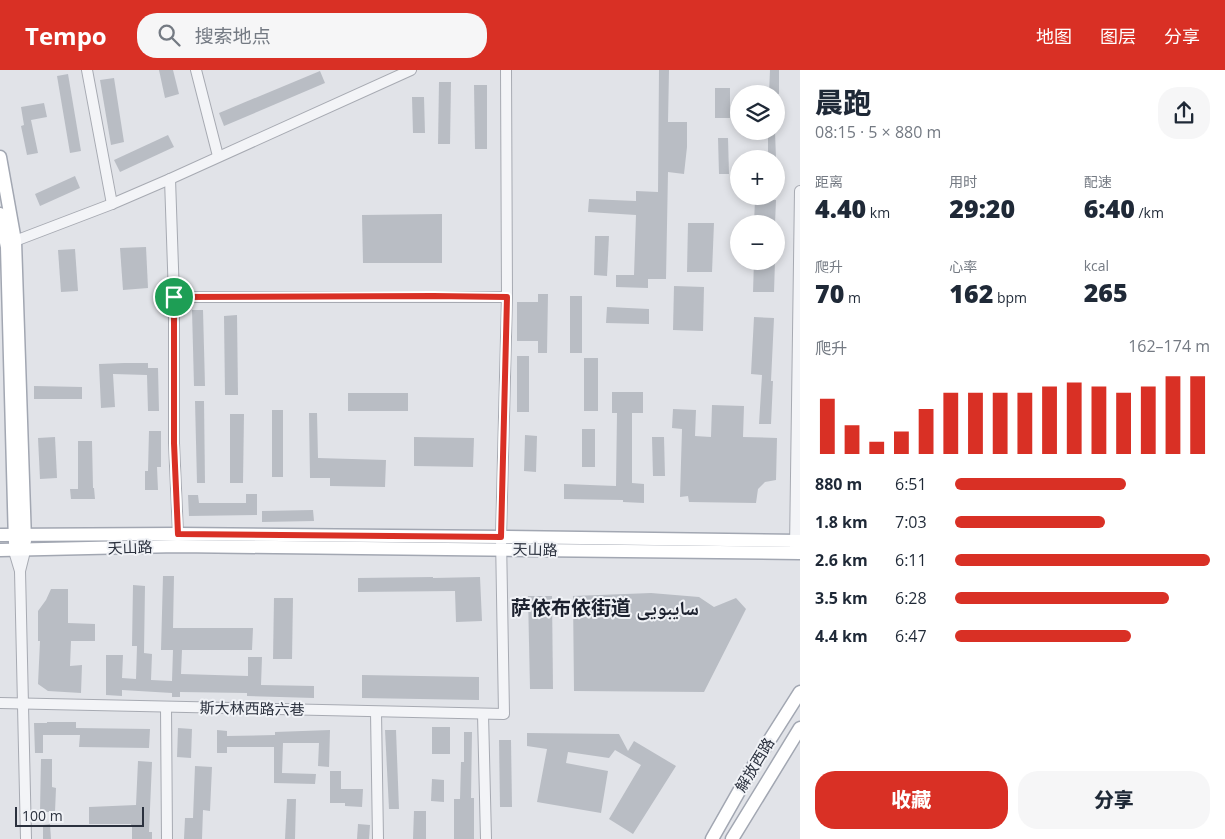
<!DOCTYPE html>
<html lang="zh">
<head>
<meta charset="utf-8">
<style>
	:root { --surface:#fff; --page:#f6f6f7; --text:#1f2937; --muted:#747a83; --accent:#d93025 }
	body { margin:0; font-family:"Open Sans","Noto Naskh Arabic","Noto Sans SC",sans-serif; background:var(--page); color:var(--text); height:100vh; display:flex; flex-direction:column; font-size:19px; white-space:nowrap }
	* { box-sizing:border-box; margin:0 }
	p { font-size:16px; color:var(--muted) }
	.icon { flex:none; width:28px; height:28px; fill:none; stroke:currentColor; stroke-width:2; stroke-linecap:round; stroke-linejoin:round }
	.map { position:relative; flex:1; overflow:hidden }
	.details { display:flex; flex-direction:column; background:var(--surface); width:425px }
	.details>* { flex:none }
	.tools { position:absolute; left:730px; top:15px; display:grid; gap:10px }
	.tools a { display:grid; place-items:center; width:55px; height:55px; border-radius:50%; background:var(--surface); box-shadow:0 2px 8px #0003; font-size:25px }
	.scale { position:absolute; left:15px; bottom:12px; width:129px; box-sizing:border-box; padding-left:5px; border:2px solid #2b313e; border-top:0; font-size:14px; line-height:18px; white-space:nowrap; color:#2b313e; -webkit-text-stroke:4px #f0f2f6; paint-order:stroke }
	.pin { position:absolute; display:grid; place-items:center; width:42px; height:42px; color:#fff; margin:-21px; border:2px solid #fff; border-radius:50%; box-shadow:0 1px 5px #0007 }
	.round { display:grid; place-items:center; flex:none; width:52px; height:52px; border-radius:20px; background:var(--page) }
	.summary { display:flex; align-items:center; justify-content:space-between; height:85px; padding:0 15px }
	h1 { font-size:28px; font-weight:800; line-height:38px }
	.figures { display:grid; grid-template-columns:repeat(3,1fr); gap:8px; height:85px; padding:5px 15px }
	.figures div { display:grid; align-content:center }
	.figures b { font-size:25px; font-weight:800 }
	.figures small { font-size:14px; font-weight:400 }
	.figures p { font-size:14px }
	.chart { height:140px; padding:10px 15px }
	.chart p { display:flex; justify-content:space-between }
	.chart svg { width:100%; height:90px; margin-top:5px; stroke:var(--accent); stroke-width:6 }
	.button { display:flex; gap:10px; margin-top:auto; padding:10px 15px }
	.button a { flex:1; height:58px; border-radius:20px; background:var(--accent); color:#fff; font-size:20px; font-weight:800; line-height:58px; text-align:center }
	.button a+a { background:var(--page); color:var(--text) }
	ul { padding:0 15px; list-style:none; font-size:16px }
	li { display:grid; grid-template-columns:80px 60px 1fr; align-items:center; height:38px }
	li i { height:12px; border-radius:6px; background:var(--accent) }
	header { display:flex; align-items:center; gap:30px; box-sizing:border-box; height:70px; padding:0 25px; background:var(--accent); color:#fff }
	header strong { font-size:24px }
	nav { display:flex; gap:28px; margin-inline-start:auto; font-size:18px }
	.search { width:350px; height:45px; background:var(--page); display:flex; align-items:center; gap:12px; box-sizing:border-box; padding:0 18px; border-radius:20px; color:var(--muted); font-size:19px }
	main { display:flex; flex:1; min-height:0 }
	.map>svg:first-child { display:block }
	.building { fill:#b9bdc4 }
	.lines { fill:none; stroke-linecap:round; stroke-linejoin:round }
	.minor-casing { stroke:#a7aab2; stroke-width:12 }
	.major-casing { stroke:#a2a7b2; stroke-width:15 }
	.minor { stroke:#f3f4f7; stroke-width:10 }
	.major { stroke:#fff; stroke-width:12 }
	.route-casing { stroke:#fff; stroke-width:10 }
	.route { stroke:#d93025; stroke-width:6 }
	.labels { text-anchor:middle; stroke-width:4; stroke-linejoin:round; paint-order:stroke }
	.street-label { font-size:15px; fill:#2b313e; stroke:#f0f2f6 }
	.district-label { font-size:20px; font-weight:bold; fill:#1d222f; stroke:#f0f2f6 }
</style>
</head>
<body>
<header>
<strong>Tempo</strong>
<div class="search"><svg class="icon" aria-label="search" viewBox="0 0 24 24"><circle cx="10" cy="10" r="6"/><path d="M15 15l6 6"/></svg>搜索地点</div>
<nav><a>地图</a><a>图层</a><a>分享</a></nav>
</header>
<main>
<div class="map">
<svg width="800" height="769" viewBox="0 0 800 769">
	<rect width="100%" height="100%" fill="#e1e3e8"/>
	<!-- building -->
	<g class="building">
		<path d="M159,0H173L179,24L165,28Z"/>
		<path d="M659,0H669L668,52H687V77L684,104L668,102L666,209H648V218L616,217V205H634L636,145L588,142L589,129L636,131V121L658,122Z"/>
		<path d="M770,0H779V24H769Z"/>
		<path d="M320,1L325,13L224,56L219,43Z"/>
		<path d="M68,4L81,81L70,83L57,6Z"/>
		<path d="M114,8L124,72L111,75L100,10Z"/>
		<path d="M439,12H451L450,74H438Z"/>
		<path d="M474,15H487V79H475Z"/>
		<rect x="715" y="18" width="15" height="30"/>
		<path d="M412,27H424L425,63H413Z"/>
		<path d="M44,33L47,47L31,50L38,83L27,85L21,56L24,55L21,37Z"/>
		<path d="M768,61H775L776,89H768Z"/>
		<path d="M168,65L174,77L120,102L114,90Z"/>
		<path d="M718,68H728L729,104H719Z"/>
		<path d="M75,106L80,118L40,136L35,124Z"/>
		<path d="M755,129L776,130L775,154H754Z"/>
		<path d="M442,144V193H363L362,145Z"/>
		<path d="M688,153H714L712,202H687Z"/>
		<path d="M595,166H609L607,206L594,205Z"/>
		<path d="M146,177L148,218L123,220L120,178Z"/>
		<path d="M75,179L78,221L61,222L58,180Z"/>
		<path d="M754,191H775L774,222H753Z"/>
		<path d="M674,216L704,217L703,261L673,260Z"/>
		<path d="M538,224H548L547,283H538V271H517V232H538Z"/>
		<rect x="570" y="226" width="12" height="57"/>
		<path d="M607,237L649,239V254L606,253Z"/>
		<path d="M192,240H203L205,316H194Z"/>
		<path d="M237,245L238,325H225L224,246Z"/>
		<path d="M754,247L774,248L771,311H773L771,354H759L762,305L751,304Z"/>
		<rect x="517" y="286" width="12" height="56"/>
		<rect x="584" y="288" width="14" height="53"/>
		<path d="M124,293H148V298H158L159,341H148L147,305L113,304L115,337L101,338L99,294Z"/>
		<path d="M34,316L82,317V329H34Z"/>
		<path d="M612,322H643V343H632V413L644,414V433L623,432V430L564,429V414L616,416L617,343H612Z"/>
		<rect x="348" y="323" width="60" height="18"/>
		<path d="M195,331H204L205,413H197Z"/>
		<path d="M712,335L744,336L743,367L777,368L776,410L765,412L758,419L756,433L689,432L688,426L680,427L682,359L672,358L673,339L696,340L695,366L711,367Z"/>
		<rect x="272" y="340" width="11" height="67"/>
		<path d="M309,343H317L318,388L386,390L385,417L330,416V408H310Z"/>
		<path d="M230,344H244L243,413H230Z"/>
		<rect x="582" y="359" width="13" height="38"/>
		<path d="M149,361H161V397H157L158,420H145V401H148Z"/>
		<path d="M525,365L537,366L536,402L524,401Z"/>
		<path d="M55,367L57,408L40,409L38,368Z"/>
		<path d="M414,367L474,368L473,397L414,396Z"/>
		<path d="M652,367H664L665,406H653Z"/>
		<path d="M78,371H92L93,418H94L95,429H71L70,419H78Z"/>
		<path d="M246,424H257V445L189,446L188,425H198L199,433H246Z"/>
		<path d="M313,440L314,451L262,452V441Z"/>
		<path d="M163,506H174L173,558H253L252,580H182L181,604L248,606V587H262L261,615L314,616V628L247,626V623L180,622V627H172V623L122,620V626L106,625V585H123L122,608L136,609L137,576H132L133,515L145,516L144,583L152,584L151,610L172,611L173,580H161Z"/>
		<path d="M433,507V508L480,507L482,551L456,552L455,521L358,522V508Z"/>
		<path d="M51,519H68V553L95,554V571H71L70,596L82,595L81,623L48,621L38,614L40,571H38V541L46,530Z"/>
		<path d="M651,523L699,527L714,537L736,528L746,539L704,622L574,621L573,526Z"/>
		<path d="M528,526H552L553,619H530Z"/>
		<path d="M274,528H293L292,589H273Z"/>
		<path d="M362,605L479,607V630L362,628Z"/>
		<path d="M47,652H76V658L150,659L149,678L79,677L80,665H43V683H35L34,653H47Z"/>
		<rect x="432" y="657" width="18" height="27"/>
		<path d="M178,658L192,659L191,688L177,687Z"/>
		<path d="M217,660L227,661V666L275,665V662L330,660L329,697L318,696L319,673H283L282,703L316,704L315,714L274,713V677H227V683H217Z"/>
		<path d="M385,660H396L399,739H389Z"/>
		<path d="M464,662H472L471,728H474V769H454V729H460L461,692H464Z"/>
		<path d="M527,663L619,664L628,681L634,671L676,696L633,764L609,749L641,695L615,680L609,688L568,682L566,693L608,701L601,743L537,732L547,679L527,676Z"/>
		<path d="M499,670H511L512,737H500Z"/>
		<path d="M41,689H52V717L56,718L55,742H40Z"/>
		<path d="M138,691L152,692L149,762H152V769H132V756H131V754H89V737L136,735Z"/>
		<path d="M195,696L212,697L210,741L203,740L202,769H184L185,748H193Z"/>
		<path d="M330,701H341V719H363L362,737L345,736V733H330Z"/>
		<path d="M432,709L444,710V732L431,731Z"/>
		<path d="M287,729H296L295,769H285Z"/>
		<path d="M414,741H426V769H413Z"/>
		<path d="M50,754L51,769H43V755Z"/>
		<path d="M358,754L370,755L369,769H357Z"/>
	</g>
	<g class="lines">
		<!-- minor casing -->
		<g class="minor-casing">
			<g id="minor">
				<path d="M87,0L112,134"/>
				<path d="M196,0L218,86"/>
				<path d="M170,109L174,227V373L178,464"/>
				<path d="M15,171L112,134L170,109L411,0"/>
				<path d="M174,227H507"/>
				<path d="M795,478L800,121"/>
				<path d="M14,481L20,501L25,481"/>
				<path d="M20,501L26,769"/>
				<path d="M0,633L504,644L501,467L507,227L506,0"/>
				<path d="M166,637L167,769"/>
				<path d="M376,642L378,769"/>
				<path d="M483,644L486,769"/>
			</g>
		</g>
		<!-- major casing -->
		<g class="major-casing">
			<g id="major">
				<path d="M0,87L15,171L25,471"/>
				<path d="M0,144L7,177L15,473"/>
				<path d="M0,465L178,464L501,467L800,471"/>
				<path d="M0,480L177,476L800,483"/>
				<path d="M712,769L755,693L800,622"/>
				<path d="M732,769L800,658"/>
			</g>
		</g>
		<!-- minor -->
		<use href="#minor" class="minor"/>
		<!-- major -->
		<use href="#major" class="major"/>
	</g>
	<g class="lines">
		<!-- route casing -->
		<g class="route-casing">
			<path id="route" d="M433,226L507,227L501,467L178,464L174,373V227Z"/>
		</g>
		<!-- route -->
		<use href="#route" class="route"/>
	</g>
	<g class="labels">
		<!-- street labels -->
		<g class="street-label">
			<text transform="translate(130 478) rotate(-2)" y="5">天山路</text>
			<text transform="translate(535 480) rotate(1)" y="5">天山路</text>
			<text transform="translate(252 639) rotate(1)" y="5">斯大林西路六巷</text>
			<text transform="translate(755 695) rotate(-59)" y="5">解放西路</text>
		</g>
		<!-- district labels -->
		<g class="district-label">
			<text x="605" y="545">萨依布依街道 سايبويى</text>
		</g>
	</g>
</svg>
<div class="tools">
<a><svg class="icon" aria-label="layers" viewBox="0 0 24 24"><path d="M12 4l9 5-9 5-9-5zM3 14l9 5 9-5"/></svg></a>
<a>+</a>
<a>−</a>
</div>
<div class="scale">100 m</div>
<div class="pin" style="left:174px;top:227px;background:#1e9e55"><svg class="icon" aria-label="arrive" viewBox="0 0 24 24"><path d="M6 21V4h12l-3 4 3 4H6"/></svg></div>
</div>
<section class="details">
<div class="summary"><div><h1>晨跑</h1><p>08:15 · 5 × 880 m</p></div><a class="round"><svg class="icon" aria-label="share" viewBox="0 0 24 24"><path d="M12 15V3M7 8l5-5 5 5M5 13v7h14v-7"/></svg></a></div>
<div class="figures">
<div><p>距离</p><b>4.40<small> km</small></b></div>
<div><p>用时</p><b>29:20</b></div>
<div><p>配速</p><b>6:40<small> /km</small></b></div>
</div>
<div class="figures">
<div><p>爬升</p><b>70<small> m</small></b></div>
<div><p>心率</p><b>162<small> bpm</small></b></div>
<div><p>kcal</p><b>265</b></div>
</div>
<div class="chart"><p><span>爬升</span>162–174 m</p>
<svg viewBox="0 0 160 44" preserveAspectRatio="none"><path d="M5 44V17M15 44V30M25 44V38M35 44V33M45 44V22M55 44V14M65 44V14M75 44V14M85 44V14M95 44V11M105 44V9M115 44V11M125 44V14M135 44V11M145 44V6M155 44V6"/></svg>
</div>
<ul>
<li><b>880 m</b>6:51<i style="width:67%"></i></li>
<li><b>1.8 km</b>7:03<i style="width:59%"></i></li>
<li><b>2.6 km</b>6:11<i style="width:100%"></i></li>
<li><b>3.5 km</b>6:28<i style="width:84%"></i></li>
<li><b>4.4 km</b>6:47<i style="width:69%"></i></li>
</ul>
<div class="button"><a>收藏</a><a>分享</a></div>
</section>
</main>
</body>
</html>
